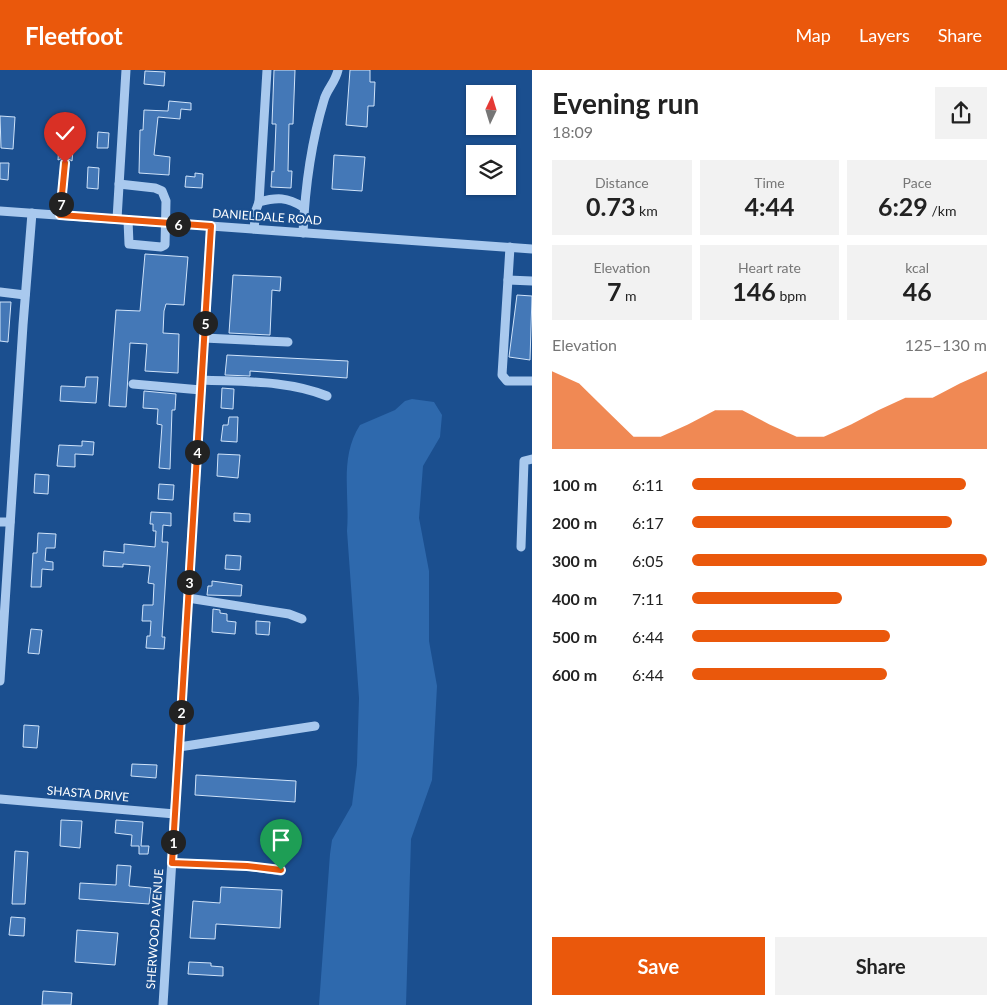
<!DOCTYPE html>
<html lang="en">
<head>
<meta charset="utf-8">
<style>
	:root { --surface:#fff; --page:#f2f2f2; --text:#222; --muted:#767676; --accent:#ea580c }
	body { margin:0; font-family:Lato,sans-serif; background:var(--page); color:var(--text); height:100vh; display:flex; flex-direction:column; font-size:19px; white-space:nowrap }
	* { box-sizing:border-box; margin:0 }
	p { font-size:16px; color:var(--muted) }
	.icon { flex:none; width:28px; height:28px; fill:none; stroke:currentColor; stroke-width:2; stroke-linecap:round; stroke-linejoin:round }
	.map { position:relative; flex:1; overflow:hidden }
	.drawer { display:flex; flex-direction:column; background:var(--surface); width:475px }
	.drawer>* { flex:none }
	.needle { width:32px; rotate:4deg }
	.controls { position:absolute; left:466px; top:15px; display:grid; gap:10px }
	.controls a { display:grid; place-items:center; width:50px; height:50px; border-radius:0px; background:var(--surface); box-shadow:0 1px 4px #0004; font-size:25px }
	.pin { position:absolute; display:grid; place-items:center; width:42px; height:42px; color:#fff; margin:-51px -21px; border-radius:50% 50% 50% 0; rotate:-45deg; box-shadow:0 0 5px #0007 }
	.pin .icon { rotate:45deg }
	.km { position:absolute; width:25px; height:25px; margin:-12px; border-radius:50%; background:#222; color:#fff; font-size:14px; line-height:25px; text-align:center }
	.round { display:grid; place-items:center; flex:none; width:52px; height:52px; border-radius:0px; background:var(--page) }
	.summary { display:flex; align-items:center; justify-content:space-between; height:85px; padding:0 20px }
	h1 { font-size:28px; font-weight:700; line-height:38px }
	.figures { display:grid; grid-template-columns:repeat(3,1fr); gap:8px; height:85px; padding:5px 20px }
	.figures div { display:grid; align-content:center; border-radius:0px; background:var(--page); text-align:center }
	.figures b { font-size:25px; font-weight:700 }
	.figures small { font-size:14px; font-weight:400 }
	.figures p { font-size:14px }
	.chart { height:140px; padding:10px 20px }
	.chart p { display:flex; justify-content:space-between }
	.chart svg { width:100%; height:90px; margin-top:5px; fill:var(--accent); opacity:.7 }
	.button { display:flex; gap:10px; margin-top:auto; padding:10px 20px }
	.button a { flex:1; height:58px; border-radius:0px; background:var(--accent); color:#fff; font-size:20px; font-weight:700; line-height:58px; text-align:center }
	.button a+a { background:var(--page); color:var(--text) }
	ul { padding:0 20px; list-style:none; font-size:16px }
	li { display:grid; grid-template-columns:80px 60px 1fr; align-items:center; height:38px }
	li i { height:12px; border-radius:6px; background:var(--accent) }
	header { display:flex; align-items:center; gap:30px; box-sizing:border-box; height:70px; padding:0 25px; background:var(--accent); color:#fff }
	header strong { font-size:24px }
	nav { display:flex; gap:28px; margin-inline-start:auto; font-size:18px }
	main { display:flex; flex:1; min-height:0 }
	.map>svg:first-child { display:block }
	.green { fill:#2e69ad }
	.building { fill:#4478b7; stroke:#cfe3fa }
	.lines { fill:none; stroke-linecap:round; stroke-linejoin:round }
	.minor { stroke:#a9c9ee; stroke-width:9 }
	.route-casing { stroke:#fff; stroke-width:10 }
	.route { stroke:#ea580c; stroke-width:6 }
	.labels { text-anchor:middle; stroke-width:4.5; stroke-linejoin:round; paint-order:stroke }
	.street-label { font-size:12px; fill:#fff; stroke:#1b4f8f }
</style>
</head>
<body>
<header>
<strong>Fleetfoot</strong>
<nav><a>Map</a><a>Layers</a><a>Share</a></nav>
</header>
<main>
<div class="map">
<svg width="532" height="935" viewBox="0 0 532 935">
	<rect width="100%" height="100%" fill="#1b4f8f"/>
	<!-- green -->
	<path class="green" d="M412,329L434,332L442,345L440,367L423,396L419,448L429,501V571L437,616L432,710L411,769L406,935H319L330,784L332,770L352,735L357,695L359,628L347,461C350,424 339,388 360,355L395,340L405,331Z"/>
	<!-- building -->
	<g class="building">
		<path d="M274,0H295L293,54H289L288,101H292L291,118L271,117L272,101L274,102L276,54H272Z"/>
		<path d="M350,0H370V12H375L374,36H368L367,57L346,55Z"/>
		<path d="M145,1L165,2L164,16L144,14Z"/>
		<path d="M169,31L191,33V40L181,39L180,49L158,47L154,85L170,87L169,105L139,103L140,60H143L144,40L168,41Z"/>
		<path d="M0,46L15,47L13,79L1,78Z"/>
		<path d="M60,58L75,59L72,91L65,87L58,90Z"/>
		<path d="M98,62L109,63L108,78H97Z"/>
		<path d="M334,85L365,87L362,121L332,119Z"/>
		<path d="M0,93H9L8,110L0,109Z"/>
		<path d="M88,97L99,98L98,119L87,118Z"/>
		<path d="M195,103L203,104L202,118L185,117L186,106L195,107Z"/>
		<path d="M145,184L188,187L184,235L166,234L164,241L163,263L179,264L178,303L145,301L147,274L130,273L126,337L109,336L116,240L140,241Z"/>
		<path d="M233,205L281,207L280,221L272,220L270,265L229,263Z"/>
		<path d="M517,225L532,226L530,290L509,287Z"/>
		<path d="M0,232H11L8,272L0,271Z"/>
		<path d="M227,285L348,291L347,308L250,301V306L225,305Z"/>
		<path d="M86,307H98L96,333L60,331L61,316L85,317Z"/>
		<path d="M222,318L234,319L233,339L221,338Z"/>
		<path d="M144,321L176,324L175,340H172L170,399L159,398L162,355L157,354L158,339L143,338Z"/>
		<path d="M229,347H238L237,372L221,371L223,355H228Z"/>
		<path d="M82,371L94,372L93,385L75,384V397L57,396L59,375L82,376Z"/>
		<path d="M218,384L240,385L238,408L217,406Z"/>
		<path d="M35,404L49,405L48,424L34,423Z"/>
		<path d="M159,414L174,415L173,430L158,429Z"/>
		<path d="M151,442L171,443V456L163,455L162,472H168L162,567H165L164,579L146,578L147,566H150L151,551H142L143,535H153L154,514L148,513L150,496L123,494V497L103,496L104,481L124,483V474L155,477L156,461H153V454H150Z"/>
		<path d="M234,443L250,444V452L234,451Z"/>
		<path d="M38,463L56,464L55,478H46L45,491L53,492V500L42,499L41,517H31L33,483H37Z"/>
		<path d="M226,485L241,486L240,500L225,499Z"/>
		<path d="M212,511L242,515L241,526L207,525L208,516H212Z"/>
		<path d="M213,539L220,540V543L227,544V551L236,552L235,564L212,562Z"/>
		<path d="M256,551L270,552L269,565L256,564Z"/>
		<path d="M31,559L42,560L39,584L28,583Z"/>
		<path d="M24,655L39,656L37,678L23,677Z"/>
		<path d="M132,694L157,695L156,708L131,706Z"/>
		<path d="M196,705L296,711L295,732L195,725Z"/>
		<path d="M61,750L82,751L80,778L60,776Z"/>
		<path d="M116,750L143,752L141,776H149L148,784H139V776H131L132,765L115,763Z"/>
		<path d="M15,781L28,782L25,834H12Z"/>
		<path d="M117,795L131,796L129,816L151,818L149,834L79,829L80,813L116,815Z"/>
		<path d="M221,817L282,820L280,858L216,854L215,869L190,868L193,831L220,833Z"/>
		<path d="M11,847L25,848L24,866L9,865Z"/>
		<path d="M77,860L118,863L115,895L75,892Z"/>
		<path d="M189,892L211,893V896L223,897V906L188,904Z"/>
		<path d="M43,921L72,923L71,935H42Z"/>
	</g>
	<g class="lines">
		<!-- minor -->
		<g class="minor">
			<path d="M119,114L155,118L162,121L166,131L165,175L161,177L129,174L128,150"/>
			<path d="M259,132L267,0"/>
			<path d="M0,141L532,179"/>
			<path d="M60,145L65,93"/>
			<path d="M117,149L126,0"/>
			<path d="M254,159L256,140L259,132C277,127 287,127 303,137"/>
			<path d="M303,163C305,118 311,73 324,30C327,19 335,13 338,0"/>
			<path d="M510,177L502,305L507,311H532"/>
			<path d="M508,210L532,211"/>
			<path d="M0,222L25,225"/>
			<path d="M204,268L288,272"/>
			<path d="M202,310C243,312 288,310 327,326"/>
			<path d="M133,314L201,320"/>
			<path d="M0,452H10"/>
			<path d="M521,477L524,391L532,389"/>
			<path d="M188,528L289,544L302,549"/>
			<path d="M0,611L23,255L32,143"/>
			<path d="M179,677L315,656"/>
			<path d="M0,729L175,744"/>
			<path d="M172,793L247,796L281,801"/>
			<path d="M163,935L211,156"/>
		</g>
	</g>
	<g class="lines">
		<!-- route casing -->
		<g class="route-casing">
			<path id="route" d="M65,93L60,145L211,156L172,793L247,796L281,800"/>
		</g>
		<!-- route -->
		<use href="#route" class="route"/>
	</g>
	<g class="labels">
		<!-- street labels -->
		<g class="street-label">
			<text transform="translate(267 147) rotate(4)" y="4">DANIELDALE ROAD</text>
			<text transform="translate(88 724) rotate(5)" y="4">SHASTA DRIVE</text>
			<text transform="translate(155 859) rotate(-86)" y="4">SHERWOOD AVENUE</text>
		</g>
	</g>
</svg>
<div class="controls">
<a><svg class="needle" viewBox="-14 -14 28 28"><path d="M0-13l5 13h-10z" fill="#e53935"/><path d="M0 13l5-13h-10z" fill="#767676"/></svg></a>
<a><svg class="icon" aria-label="layers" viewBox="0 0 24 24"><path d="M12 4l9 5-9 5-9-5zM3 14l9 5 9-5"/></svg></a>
</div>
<div class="pin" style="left:281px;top:800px;background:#1e9e55"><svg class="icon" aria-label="arrive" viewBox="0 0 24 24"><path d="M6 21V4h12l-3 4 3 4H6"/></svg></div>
<div class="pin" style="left:65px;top:93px;background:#d93025"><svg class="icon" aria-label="check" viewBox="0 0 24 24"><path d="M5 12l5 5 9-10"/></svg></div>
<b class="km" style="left:173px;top:772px">1</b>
<b class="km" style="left:181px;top:642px">2</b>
<b class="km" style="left:189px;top:512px">3</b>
<b class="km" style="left:197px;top:382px">4</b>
<b class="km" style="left:205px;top:253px">5</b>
<b class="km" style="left:178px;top:154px">6</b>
<b class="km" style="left:61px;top:134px">7</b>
</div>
<section class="drawer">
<div class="summary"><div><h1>Evening run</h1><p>18:09</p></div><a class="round"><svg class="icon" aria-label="share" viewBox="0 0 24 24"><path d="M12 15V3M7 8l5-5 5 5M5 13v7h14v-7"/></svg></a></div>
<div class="figures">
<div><p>Distance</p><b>0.73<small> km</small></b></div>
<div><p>Time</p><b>4:44</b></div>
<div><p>Pace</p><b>6:29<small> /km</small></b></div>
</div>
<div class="figures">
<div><p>Elevation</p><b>7<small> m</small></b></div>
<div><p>Heart rate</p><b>146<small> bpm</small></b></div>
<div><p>kcal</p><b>46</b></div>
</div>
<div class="chart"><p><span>Elevation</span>125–130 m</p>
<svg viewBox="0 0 160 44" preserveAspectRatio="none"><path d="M0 44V6L10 12L20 25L30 38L40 38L50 32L60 25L70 25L80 32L90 38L100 38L110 32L120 25L130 19L140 19L150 12L160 6V44z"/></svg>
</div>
<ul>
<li><b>100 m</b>6:11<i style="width:93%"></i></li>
<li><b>200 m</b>6:17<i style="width:88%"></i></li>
<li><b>300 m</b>6:05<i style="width:100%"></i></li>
<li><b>400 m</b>7:11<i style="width:51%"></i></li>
<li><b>500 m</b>6:44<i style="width:67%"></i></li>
<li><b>600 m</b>6:44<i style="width:66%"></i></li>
</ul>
<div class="button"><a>Save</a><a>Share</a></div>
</section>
</main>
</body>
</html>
